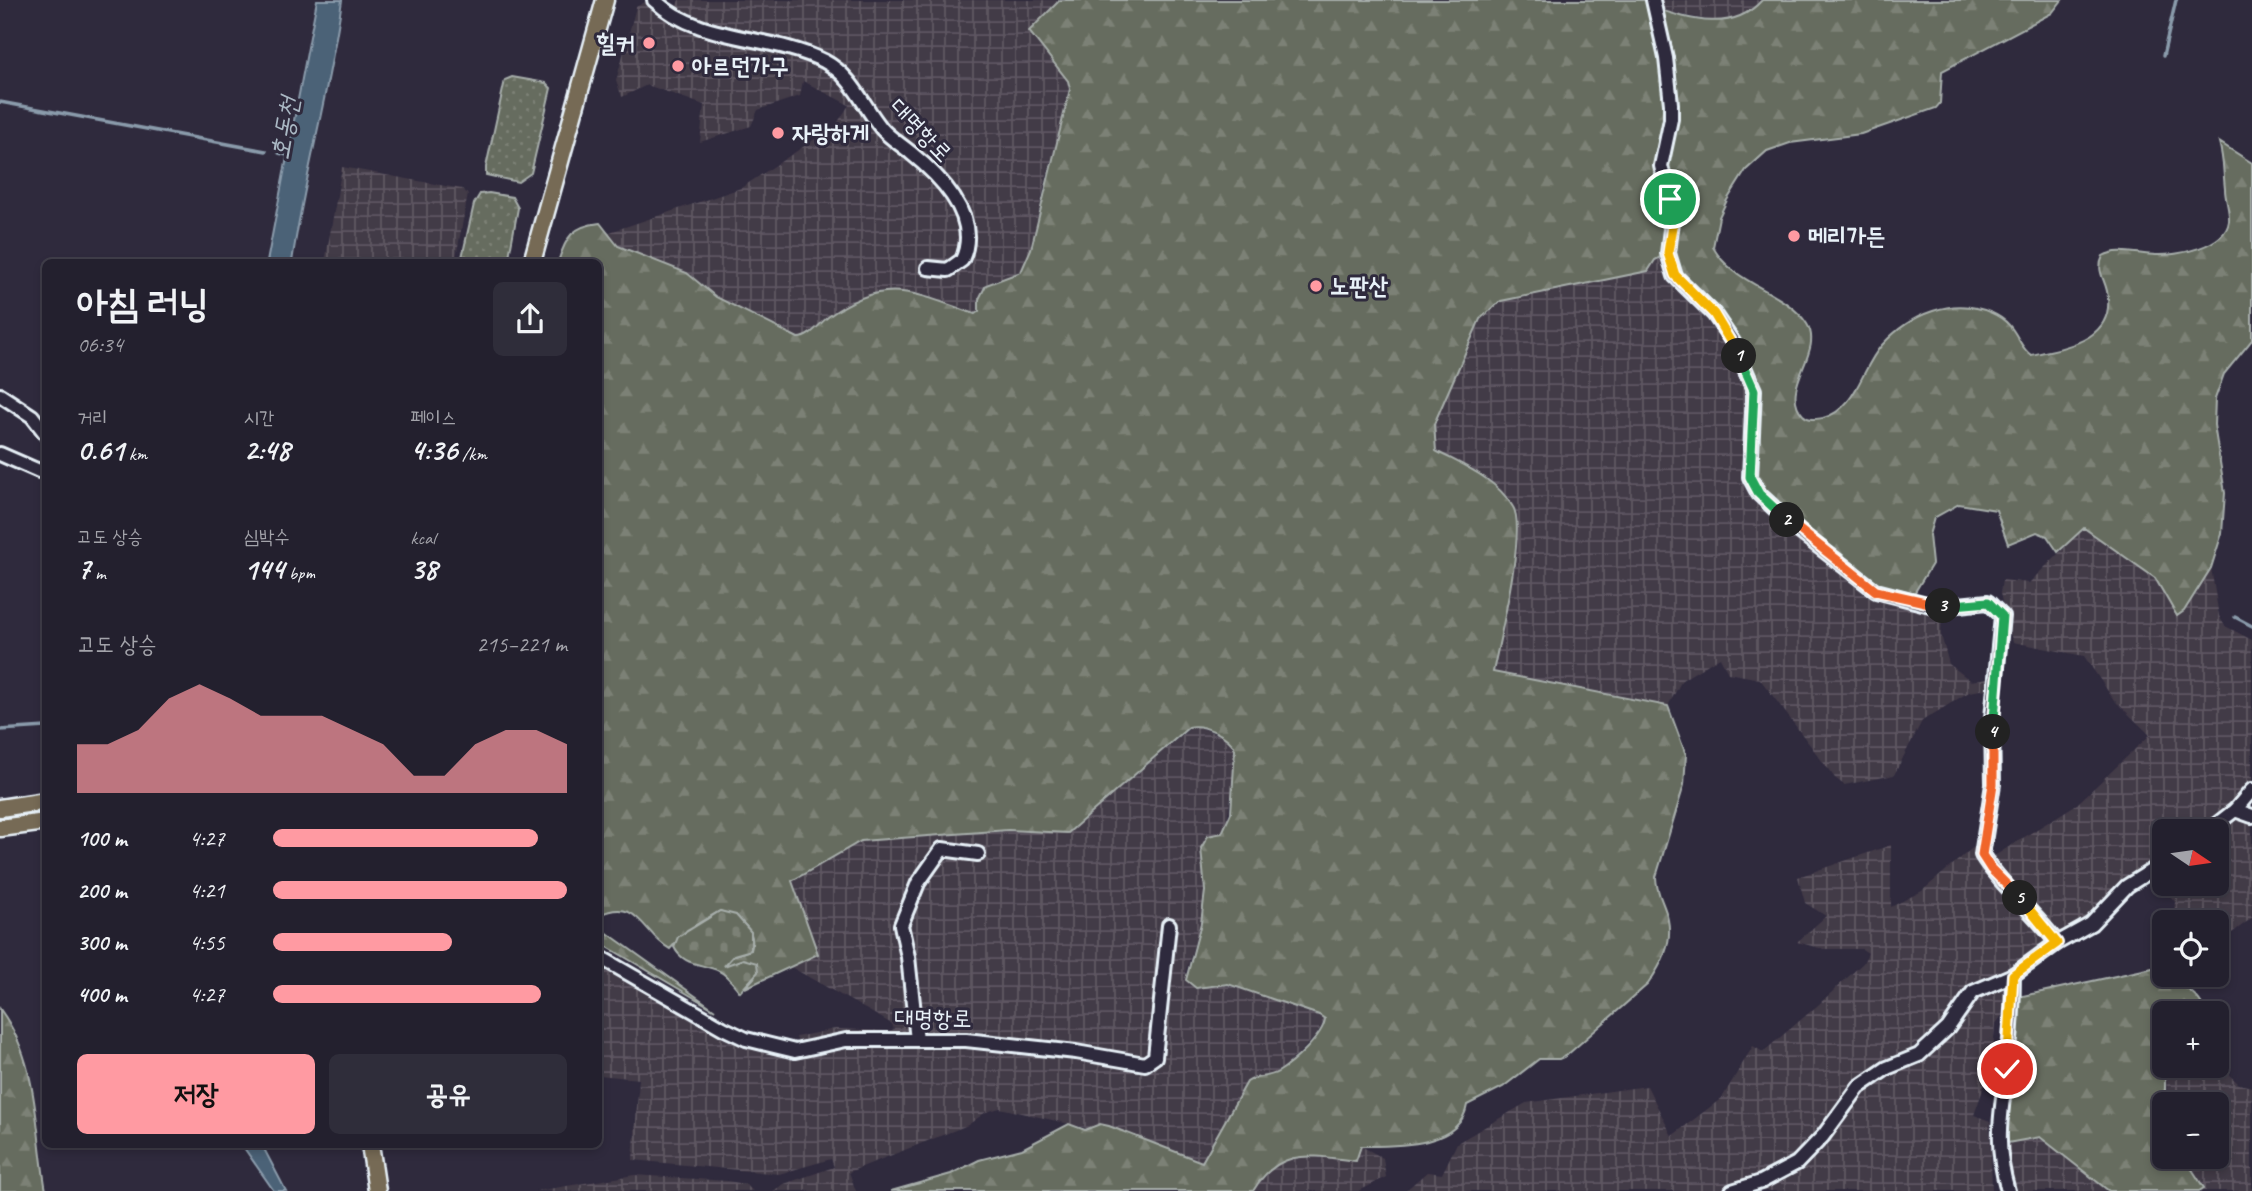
<!DOCTYPE html>
<html lang="ko">
<head>
<meta charset="utf-8">
<style>
	:root { --surface:#23202e; --page:#2f2d3a; --text:#f1f3f6; --muted:#a3a3aa; --line:#403e4a; --accent:#ff9aa2 }
	body { margin:0; font-family:Caveat,"Poor Story",sans-serif; background:var(--page); color:var(--text); height:100vh; display:flex; flex-direction:column; font-size:26px; white-space:nowrap }
	* { box-sizing:border-box; margin:0 }
	p { font-size:23px; color:var(--muted) }
	.icon { flex:none; width:38px; height:38px; fill:none; stroke:currentColor; stroke-width:2; stroke-linecap:round; stroke-linejoin:round }
	.map { position:relative; flex:1; overflow:hidden }
	.panel { position:absolute; left:42px; top:259px; width:560px; height:889px; display:flex; flex-direction:column; background:var(--surface); border-radius:10px; box-shadow:0 4px 10px #0003,0 0 0 2px var(--line) }
	.panel>* { flex:none }
	.needle { width:46px; rotate:103deg }
	.tools { position:absolute; left:2152px; top:819px; display:grid; gap:14px }
	.tools a { display:grid; place-items:center; width:77px; height:77px; border-radius:10px; background:var(--surface); box-shadow:0 4px 10px #0003,0 0 0 2px var(--line); font-size:35px }
	.pin { position:absolute; display:grid; place-items:center; width:60px; height:60px; color:#fff; margin:-30px; border:4px solid #fff; border-radius:50%; box-shadow:0 2px 7px #0007 }
	.km { position:absolute; width:35px; height:35px; margin:-18px; border-radius:50%; background:#222; color:#fff; font-size:19px; line-height:35px; text-align:center }
	.round { display:grid; place-items:center; flex:none; width:74px; height:74px; border-radius:10px; background:var(--page) }
	.headline { display:flex; align-items:center; justify-content:space-between; height:119px; padding:0 35px }
	h1 { font-size:38px; font-weight:800; line-height:52px }
	.stats { display:grid; grid-template-columns:repeat(3,1fr); gap:10px; height:119px; padding:7px 35px }
	.stats div { display:grid; align-content:center }
	.stats b { font-size:30px; font-weight:800 }
	.stats small { font-size:19px; font-weight:400 }
	.stats p { font-size:19px }
	.chart { height:196px; padding:14px 35px }
	.chart p { display:flex; justify-content:space-between }
	.chart svg { width:100%; height:126px; margin-top:7px; fill:var(--accent); opacity:.7 }
	.action { display:flex; gap:14px; margin-top:auto; padding:14px 35px }
	.action a { flex:1; height:80px; border-radius:10px; background:var(--accent); color:#111; font-size:28px; font-weight:800; line-height:80px; text-align:center }
	.action a+a { background:var(--page); color:var(--text) }
	ul { padding:0 35px; list-style:none; font-size:23px }
	li { display:grid; grid-template-columns:112px 84px 1fr; align-items:center; height:52px }
	li i { height:18px; border-radius:9px; background:var(--accent) }
	.map>svg:first-child { display:block }
	.industrial { fill:url(#industrial-grid); fill-rule:evenodd }
	.forest { fill:url(#forest-firs); stroke:#a7aeab; stroke-width:2 }
	.cemetery { fill:url(#cemetery-stones); stroke:#a7aeab; stroke-width:2 }
	.garden { fill:url(#garden-dots); stroke:#a7aeab; stroke-width:2 }
	.water { fill:#4c6277; stroke:#8a9bab; stroke-width:2 }
	.lines { fill:none; stroke-linecap:round; stroke-linejoin:round }
	.stream { stroke:#8a9bab; stroke-width:3.5 }
	.minor-casing { stroke:#e8f1f8; stroke-width:18 }
	.major-casing { stroke:#e8f1f8; stroke-width:21 }
	.minor { stroke:#2f2a3d; stroke-width:12 }
	.major { stroke:#766a55; stroke-width:16 }
	.split-1-casing { stroke:#fff; stroke-width:14 }
	.split-2-casing { stroke:#fff; stroke-width:14 }
	.split-3-casing { stroke:#fff; stroke-width:14 }
	.split-4-casing { stroke:#fff; stroke-width:14 }
	.split-5-casing { stroke:#fff; stroke-width:14 }
	.split-6-casing { stroke:#fff; stroke-width:14 }
	.split-1 { stroke:#f5b400; stroke-width:9 }
	.split-2 { stroke:#22a559; stroke-width:9 }
	.split-3 { stroke:#f0652b; stroke-width:9 }
	.split-4 { stroke:#22a559; stroke-width:9 }
	.split-5 { stroke:#f0652b; stroke-width:9 }
	.split-6 { stroke:#f5b400; stroke-width:9 }
	.poi-dot { fill:#ff9aa2; stroke:#2f2a3d; stroke-width:2.5 }
	.labels { text-anchor:middle; stroke-width:6; stroke-linejoin:round; paint-order:stroke }
	.poi-label { font-size:24px; font-weight:bold; fill:#e8f1f8; stroke:#2f2a3d; text-anchor:start }
	.street-label { font-size:24px; fill:#e8f1f8; stroke:#2f2a3d }
	.water-label { font-size:26px; font-style:italic; fill:#aab8c4; stroke:#2f2a3d }
</style>
</head>
<body>
<div class="map">
<svg width="2252" height="1191" viewBox="0 0 2252 1191">
	<defs>
		<pattern id="industrial-grid" width="8" height="8" patternUnits="userSpaceOnUse" patternTransform="scale(1.75)"><rect width="8" height="8" fill="#433a47"/><path d="M0 4h8M4 0v8" fill="none" stroke="#5e5762"/></pattern>
		<pattern id="forest-firs" width="22" height="20" patternUnits="userSpaceOnUse" patternTransform="scale(1.75)"><rect width="22" height="20" fill="#666c5e"/><path d="M5 1l3.5 6h-7zM16 11l3.5 6h-7z" fill="#7c8176"/></pattern>
		<pattern id="cemetery-stones" width="16" height="16" patternUnits="userSpaceOnUse" patternTransform="scale(1.75)"><rect width="16" height="16" fill="#666c5e"/><path d="M2 7V4a2 2 0 0 1 4 0v3zM10 15v-3a2 2 0 0 1 4 0v3z" fill="#7c8176"/></pattern>
		<pattern id="garden-dots" width="8" height="8" patternUnits="userSpaceOnUse" patternTransform="scale(1.75)"><rect width="8" height="8" fill="#666c5e"/><path d="M2 2h.1M6 6h.1" fill="none" stroke="#7c8176" stroke-width="1.8" stroke-linecap="round"/></pattern>
	</defs>
	<rect width="100%" height="100%" fill="#2f2a3d"/>
	<filter id="ink" filterUnits="userSpaceOnUse"><feTurbulence type="fractalNoise" baseFrequency=".0143" numOctaves="2"/><feDisplacementMap in="SourceGraphic" scale="14" xChannelSelector="R" yChannelSelector="G"/><feConvolveMatrix kernelMatrix="1 2 1 2 8 2 1 2 1" color-interpolation-filters="sRGB"/></filter>
	<g filter="url(#ink)">
		<!-- industrial -->
		<g class="industrial">
			<path d="M679,0H1060L1029,31L1068,82L1070,99L1046,178L1031,249L1021,272L1015,277L994,280L979,299V312L975,314L902,291H881L842,308L809,335L798,338L716,297L687,273L618,246L607,233L741,188L836,125L849,105L803,81L800,96L758,110L751,126L700,142L704,105L647,85L622,97L616,81L636,7L645,2L670,21Z"/>
			<path d="M1660,0H1762L1737,20L1719,22L1663,11Z"/>
			<path d="M342,167L462,189L468,194L455,262H325Z"/>
			<path d="M1668,253L1733,342L1812,541L1942,612L1941,635L1949,664L1971,681L1987,678V689L1969,692L1922,721L1894,775L1844,785L1835,778L1760,679L1728,673L1720,657L1682,680L1668,706L1493,672L1517,547L1515,509L1490,480L1436,451L1434,424L1480,319L1501,301L1648,271L1655,260Z"/>
			<path d="M2084,528L2155,578L2177,615L2184,611L2211,568L2219,616L2225,626L2252,640V790L2235,810L2252,816V918L2217,944V922H2173L2175,902L2151,872L2091,924L2013,975L2009,1006L1995,1025L1992,1064L1974,1115L1990,1121L1992,1191H1405L1427,1172L1442,1174L1457,1143L1526,1103L1647,1086L1672,1136L1722,1098L1753,1046L1763,1052L1817,1006L1863,963L1868,953L1862,949H1823L1797,942L1826,916L1805,903L1798,877L1891,845V907L1922,891L1984,838L1988,860L2077,804L2150,735L2114,700L2084,656L2013,642L2007,625L2000,593L2002,580L2029,583ZM2165,831H2217V884H2165Z"/>
			<path d="M1194,725L1229,739L1235,749L1236,761L1226,828L1201,848L1205,891L1201,923L1185,973L1291,1004L1325,1019L1316,1036L1287,1065L1238,1097L1202,1162L1091,1129L1000,1108L986,1112L968,1125L849,1172L856,1191H773L784,1184L834,1167L831,1159L779,1174L633,1160L639,1079L599,1075L598,963L694,1019L741,1041L795,1058H802L796,1037L835,1029L889,1031L894,1029L892,1024L789,966L817,953L791,881L861,841L1008,830L1068,833Z"/>
			<path d="M2217,1045L2227,1073L2239,1084L2252,1087V1191H2199L2204,1187L2184,1157H2217V1104H2167L2166,1066H2217Z"/>
			<path d="M2040,1137L2109,1191H2012L2002,1144Z"/>
			<path d="M1361,1146L1383,1158L1386,1177L1359,1191H1253L1262,1177L1278,1162L1306,1156L1356,1161Z"/>
			<path d="M634,1175L728,1181L745,1184L753,1191H536Z"/>
		</g>
		<!-- forest -->
		<g class="forest">
			<path d="M1060,0H1648L1651,7C1689,19 1732,34 1762,0H2062L2052,13L1942,71L1940,103L1936,108L1861,134L1790,143L1767,151L1746,170L1727,200L1719,217L1713,247C1733,285 1786,291 1807,324C1825,352 1778,388 1803,415C1809,421 1816,419 1823,418C1857,409 1861,368 1882,345C1910,314 1953,296 1992,313C2018,324 2017,346 2031,355C2067,347 2117,340 2107,291C2104,277 2096,271 2103,256C2119,247 2138,255 2156,255C2176,256 2226,247 2229,221C2230,211 2225,199 2225,189C2223,171 2224,160 2219,142L2252,163V340L2224,374L2215,399L2214,425L2225,493L2222,533L2211,568L2184,611L2177,616L2155,578L2084,528L2058,552L2047,536L2037,532L2008,544L1996,510L1959,504L1934,518L1929,535L1932,564L1910,600L1876,591L1842,566L1750,477C1752,430 1761,381 1732,340C1709,309 1680,291 1668,253L1655,260L1648,271L1501,301L1480,319L1434,424L1436,451C1464,466 1496,478 1513,507C1527,529 1499,642 1493,672L1668,706L1686,755L1684,785L1656,877C1656,894 1665,904 1668,920C1673,944 1661,965 1648,984L1566,1056L1559,1059H1539L1503,1087L1467,1105C1460,1148 1396,1146 1361,1146L1356,1161C1312,1156 1280,1146 1253,1191H891L951,1174L979,1160L1022,1149L1069,1124L1085,1130L1100,1124L1109,1126L1202,1162L1247,1082C1256,1075 1268,1078 1278,1072C1293,1063 1323,1036 1325,1019L1319,1015L1228,984L1196,988L1186,980L1201,923L1205,891L1201,848L1208,836L1222,833L1231,813L1235,749C1230,736 1202,723 1189,727L1068,833L1008,830L861,841L792,881L818,954L745,988L754,978L724,966L734,955L751,950C758,927 737,919 720,911L687,930L670,949C643,935 639,896 599,915L598,262H558C566,237 572,226 600,223L618,246L687,273L716,297L798,338C810,338 819,324 828,317C885,275 915,293 975,314L979,311V299L986,285L1021,272L1031,249L1070,89L1068,81L1029,31Z"/>
			<path d="M599,927L715,1010L599,942Z"/>
			<path d="M2162,966L2165,975H2170C2186,992 2197,990 2206,1013H2165V1157H2184L2204,1188L2199,1191H2109L2040,1137L2002,1144L2018,997Z"/>
			<path d="M0,1009C39,1062 35,1129 46,1191H0Z"/>
		</g>
		<!-- cemetery -->
		<path class="cemetery" d="M720,911L736,915L751,932V950L734,955L724,966L743,959L757,963L758,972L740,992C734,985 728,975 719,971C702,963 683,966 674,947L678,937Z"/>
		<!-- garden -->
		<g class="garden">
			<path d="M512,77L546,83L551,88L531,173L518,182L486,175V167L505,80Z"/>
			<path d="M489,193L512,197L518,208L508,262H461L474,204L480,194Z"/>
		</g>
		<!-- water -->
		<g class="water">
			<path d="M317,0H342C330,88 305,174 292,262H267Z"/>
			<path d="M242,1145H262L286,1191H274Z"/>
		</g>
		<g class="lines">
			<!-- stream -->
			<g class="stream">
				<path d="M2163,56L2176,0"/>
				<path d="M0,102L266,151"/>
				<path d="M279,153L291,156"/>
				<path d="M2235,617L2252,626"/>
				<path d="M0,730L46,727"/>
				<path d="M45,1124H46"/>
			</g>
			<!-- minor casing -->
			<g class="minor-casing">
				<g id="minor">
					<path d="M654,0C700,43 770,34 824,61C854,77 862,105 882,129C891,139 902,145 911,153C942,178 981,218 962,260L948,270L928,268"/>
					<path d="M1653,0L1666,58L1671,104V119L1661,166L1673,213L1668,253L1675,276L1714,314L1733,342L1754,390L1750,477L1759,494L1800,532L1876,591L1938,607L1988,602L2002,616L1992,718L1993,784L1982,855C2002,887 2034,911 2057,943"/>
					<path d="M0,395L32,416L46,434"/>
					<path d="M0,454L39,471L46,468"/>
					<path d="M2235,810L2252,816"/>
					<path d="M2208,831L2235,810L2252,790"/>
					<path d="M598,956L723,1028L746,1039L795,1051L846,1040H966L1076,1052L1145,1064L1155,1057L1169,925"/>
					<path d="M917,1040L908,957L901,925L918,883L942,849L978,854"/>
					<path d="M1732,1191L1761,1182L1797,1163L1823,1136L1859,1087L1887,1068L1919,1055L1948,1028L1973,992L2013,975L2057,943L2091,924L2127,886L2165,862"/>
					<path d="M2008,1191C1994,1142 2001,1116 2007,1067C2011,1036 2013,1006 2013,975"/>
				</g>
			</g>
			<!-- major casing -->
			<g class="major-casing">
				<g id="major">
					<path d="M532,262L605,0"/>
					<path d="M0,808L46,801"/>
					<path d="M0,828L46,822"/>
					<path d="M370,1144L377,1191"/>
				</g>
			</g>
			<!-- minor -->
			<use href="#minor" class="minor"/>
			<!-- major -->
			<use href="#major" class="major"/>
		</g>
	</g>
	<g class="lines" filter="url(#ink)">
		<!-- split-1 casing -->
		<g class="split-1-casing">
			<path id="split-1" d="M1670,199L1674,213L1668,253L1675,275L1714,314L1739,356"/>
		</g>
		<!-- split-2 casing -->
		<g class="split-2-casing">
			<path id="split-2" d="M1739,356L1754,390L1750,477L1759,494L1787,520"/>
		</g>
		<!-- split-3 casing -->
		<g class="split-3-casing">
			<path id="split-3" d="M1787,520L1876,591L1943,606"/>
		</g>
		<!-- split-4 casing -->
		<g class="split-4-casing">
			<path id="split-4" d="M1943,606L1988,602L2002,616L1993,732"/>
		</g>
		<!-- split-5 casing -->
		<g class="split-5-casing">
			<path id="split-5" d="M1993,732V784L1982,855L1991,869L2020,898"/>
		</g>
		<!-- split-6 casing -->
		<g class="split-6-casing">
			<path id="split-6" d="M2007,1069L2013,975L2057,943L2020,898"/>
		</g>
		<!-- split-1 -->
		<use href="#split-1" class="split-1"/>
		<!-- split-2 -->
		<use href="#split-2" class="split-2"/>
		<!-- split-3 -->
		<use href="#split-3" class="split-3"/>
		<!-- split-4 -->
		<use href="#split-4" class="split-4"/>
		<!-- split-5 -->
		<use href="#split-5" class="split-5"/>
		<!-- split-6 -->
		<use href="#split-6" class="split-6"/>
	</g>
	<!-- markers -->
	<g class="poi-dot">
		<circle cx="649" cy="43" r="7"/>
		<circle cx="678" cy="66" r="7"/>
		<circle cx="778" cy="133" r="7"/>
		<circle cx="1794" cy="236" r="7"/>
		<circle cx="1316" cy="286" r="7"/>
	</g>
	<g class="labels">
		<!-- poi labels -->
		<g class="poi-label">
			<text x="635" y="51" text-anchor="end">힐커</text>
			<text x="692" y="74">아르던가구</text>
			<text x="792" y="141">자랑하게</text>
			<text x="1808" y="244">메리가든</text>
			<text x="1330" y="294">노판산</text>
		</g>
		<!-- street labels -->
		<g class="street-label">
			<text transform="translate(921 130) rotate(46)" y="8">대명항로</text>
			<text transform="translate(933 1018) rotate(1)" y="8">대명항로</text>
		</g>
		<!-- water labels -->
		<g class="water-label">
			<text transform="translate(284 128) rotate(-80)" y="9">호동천</text>
		</g>
	</g>
</svg>
<div class="tools">
<a><svg class="needle" viewBox="-14 -14 28 28"><path d="M0-13l5 13h-10z" fill="#e53935"/><path d="M0 13l5-13h-10z" fill="#a3a3aa"/></svg></a>
<a><svg class="icon" aria-label="locate" viewBox="0 0 24 24"><circle cx="12" cy="12" r="6"/><path d="M12 2v4M12 18v4M2 12h4M18 12h4"/></svg></a>
<a>+</a>
<a>−</a>
</div>
<div class="pin" style="left:1670px;top:199px;background:#1e9e55"><svg class="icon" aria-label="arrive" viewBox="0 0 24 24"><path d="M6 21V4h12l-3 4 3 4H6"/></svg></div>
<div class="pin" style="left:2007px;top:1069px;background:#d93025"><svg class="icon" aria-label="check" viewBox="0 0 24 24"><path d="M5 12l5 5 9-10"/></svg></div>
<b class="km" style="left:1739px;top:356px">1</b>
<b class="km" style="left:1787px;top:520px">2</b>
<b class="km" style="left:1943px;top:606px">3</b>
<b class="km" style="left:1993px;top:732px">4</b>
<b class="km" style="left:2020px;top:898px">5</b>
<section class="panel">
<div class="headline"><div><h1>아침 러닝</h1><p>06:34</p></div><a class="round"><svg class="icon" aria-label="share" viewBox="0 0 24 24"><path d="M12 15V3M7 8l5-5 5 5M5 13v7h14v-7"/></svg></a></div>
<div class="stats">
<div><p>거리</p><b>0.61<small> km</small></b></div>
<div><p>시간</p><b>2:48</b></div>
<div><p>페이스</p><b>4:36<small> /km</small></b></div>
</div>
<div class="stats">
<div><p>고도 상승</p><b>7<small> m</small></b></div>
<div><p>심박수</p><b>144<small> bpm</small></b></div>
<div><p>kcal</p><b>38</b></div>
</div>
<div class="chart"><p><span>고도 상승</span>215–221 m</p>
<svg viewBox="0 0 160 44" preserveAspectRatio="none"><path d="M0 44V27L10 27L20 22L30 11L40 6L50 11L60 17L70 17L80 17L90 22L100 27L110 38L120 38L130 27L140 22L150 22L160 27V44z"/></svg>
</div>
<ul>
<li><b>100 m</b>4:27<i style="width:90%"></i></li>
<li><b>200 m</b>4:21<i style="width:100%"></i></li>
<li><b>300 m</b>4:55<i style="width:61%"></i></li>
<li><b>400 m</b>4:27<i style="width:91%"></i></li>
</ul>
<div class="action"><a>저장</a><a>공유</a></div>
</section>
</div>
</body>
</html>
